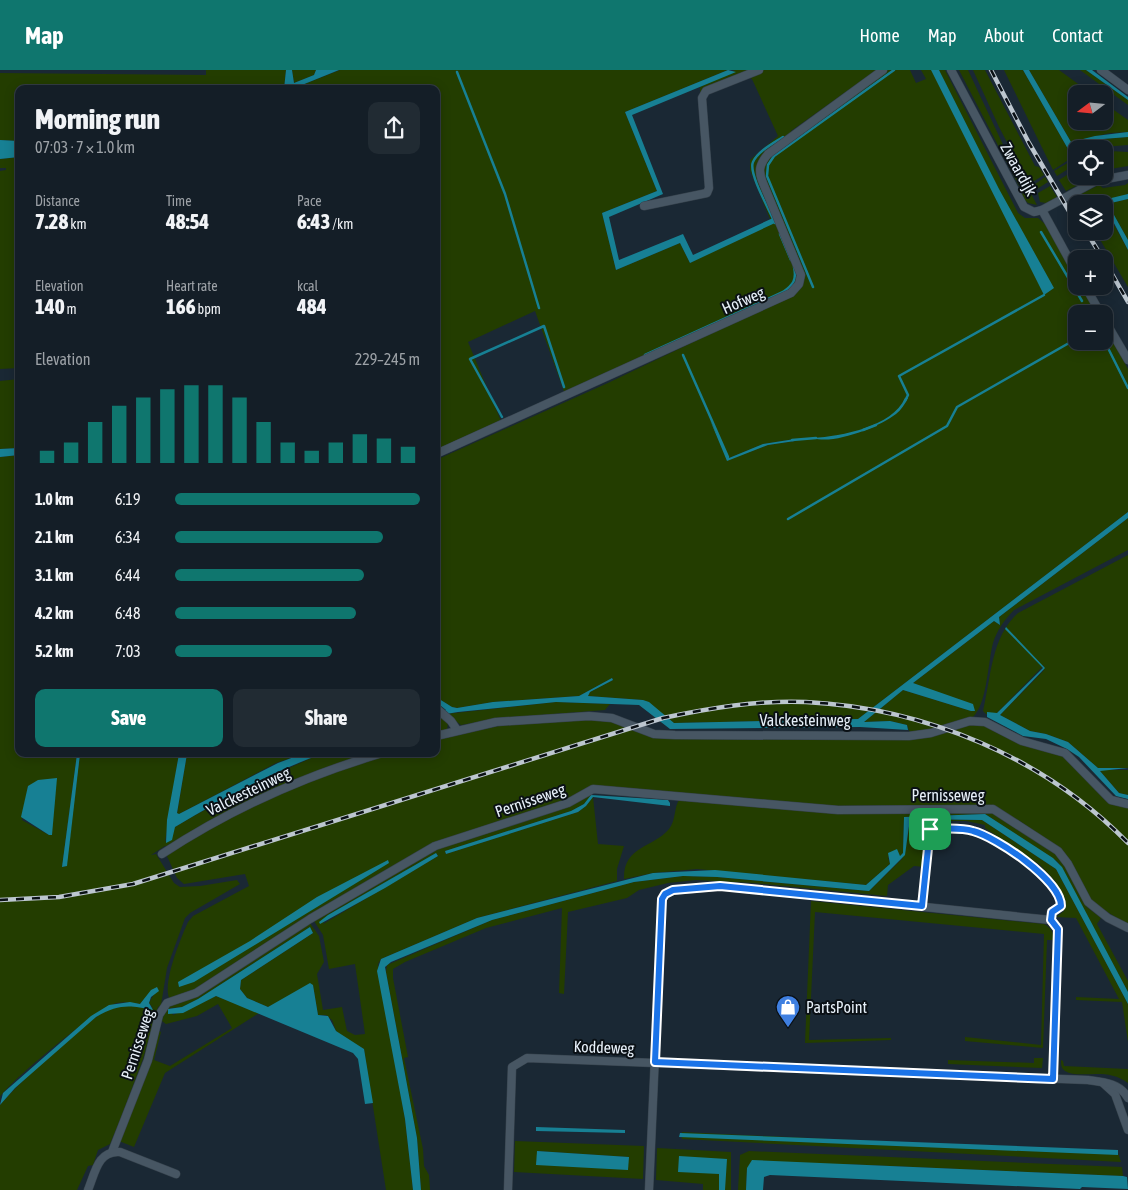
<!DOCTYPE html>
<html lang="en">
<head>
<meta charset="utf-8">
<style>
	:root { --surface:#141e27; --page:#212b33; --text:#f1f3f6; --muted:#9da2a7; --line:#333c44; --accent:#0f766e }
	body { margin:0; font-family:"Asap Condensed",sans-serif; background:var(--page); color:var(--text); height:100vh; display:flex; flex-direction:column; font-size:19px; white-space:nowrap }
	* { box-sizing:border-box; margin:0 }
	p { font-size:16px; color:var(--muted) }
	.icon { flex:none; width:28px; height:28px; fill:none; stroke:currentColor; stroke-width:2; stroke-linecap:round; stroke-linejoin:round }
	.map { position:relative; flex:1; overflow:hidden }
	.panel { position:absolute; left:15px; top:15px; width:425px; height:672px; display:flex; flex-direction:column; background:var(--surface); border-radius:10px; box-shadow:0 2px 12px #0003,0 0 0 1px var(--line) }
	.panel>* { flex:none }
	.needle { width:32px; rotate:254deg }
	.buttons { position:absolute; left:1068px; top:15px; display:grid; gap:10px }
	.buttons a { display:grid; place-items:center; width:45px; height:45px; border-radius:10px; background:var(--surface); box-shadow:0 2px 12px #0003,0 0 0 1px var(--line); font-size:25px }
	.pin { position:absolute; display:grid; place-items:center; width:42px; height:42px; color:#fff; margin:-21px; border-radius:10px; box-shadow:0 2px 8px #0006 }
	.round { display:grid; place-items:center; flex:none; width:52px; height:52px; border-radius:10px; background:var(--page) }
	.summary { display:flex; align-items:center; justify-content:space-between; height:85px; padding:0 20px }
	h1 { font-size:28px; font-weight:800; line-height:38px }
	.metrics { display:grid; grid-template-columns:repeat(3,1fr); gap:8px; height:85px; padding:5px 20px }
	.metrics div { display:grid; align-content:center }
	.metrics b { font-size:21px; font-weight:800 }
	.metrics small { font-size:14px; font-weight:400 }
	.metrics p { font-size:14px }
	.chart { height:140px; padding:10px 20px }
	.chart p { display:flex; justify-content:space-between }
	.chart svg { width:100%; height:90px; margin-top:5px; stroke:var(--accent); stroke-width:6 }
	.button { display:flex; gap:10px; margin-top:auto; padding:10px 20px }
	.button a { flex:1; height:58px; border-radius:10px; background:var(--accent); color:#fff; font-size:20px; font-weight:800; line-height:58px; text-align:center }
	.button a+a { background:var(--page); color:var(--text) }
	ul { padding:0 20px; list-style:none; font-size:16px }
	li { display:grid; grid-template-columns:80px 60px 1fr; align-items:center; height:38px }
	li i { height:12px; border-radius:6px; background:var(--accent) }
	header { display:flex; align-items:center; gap:30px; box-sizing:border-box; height:70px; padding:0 25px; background:var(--accent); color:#fff }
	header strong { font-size:24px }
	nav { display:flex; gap:28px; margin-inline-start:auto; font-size:18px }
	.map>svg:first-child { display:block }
	.green { fill:#233d00; fill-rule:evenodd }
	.water { fill:#178094 }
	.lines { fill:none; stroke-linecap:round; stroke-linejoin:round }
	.stream { stroke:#178094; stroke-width:2.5 }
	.minor-casing { stroke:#36424c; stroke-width:9 }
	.minor { stroke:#475663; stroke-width:8 }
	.rail-casing { stroke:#bcc6cf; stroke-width:4.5 }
	.rail { stroke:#0a1015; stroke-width:2.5; stroke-dasharray:8; stroke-linecap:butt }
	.route-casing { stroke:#fff; stroke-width:10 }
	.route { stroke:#1a73e8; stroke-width:6 }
	.labels { text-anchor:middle; stroke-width:4; stroke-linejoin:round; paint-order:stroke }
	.street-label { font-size:16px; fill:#e7f0f9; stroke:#0a1015 }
	.poi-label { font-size:16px; fill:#e7f0f9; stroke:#0a1015; text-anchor:start }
</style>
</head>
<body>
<header>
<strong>Map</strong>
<nav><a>Home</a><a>Map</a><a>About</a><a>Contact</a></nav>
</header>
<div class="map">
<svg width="1128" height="1120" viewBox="0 0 1128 1120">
	<rect width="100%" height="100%" fill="#1a2834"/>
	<!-- green -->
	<g class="green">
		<path d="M206,0H286L284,19H19V71L0,70V3L206,5Z"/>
		<path d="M292,0H316L314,5L294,13Z"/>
		<path d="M340,0H728L625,42L657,121L602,143L616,200L680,173L690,193L773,148L770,149L750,100V90L778,66L752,9L749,7L762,0H880L875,1L791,61L792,65L759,92L756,102L798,200V209L789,221L565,324L535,241L468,272L501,351L436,380V19H292Z"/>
		<path d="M735,0H754L700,22V17Z"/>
		<path d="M887,0H910L916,13L926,9L921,0H945L1018,143L1025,148H1038L1045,154L1076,208V216H1081L1097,244H1076V271H1104V256L1128,299V442L858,649L674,653L643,630L588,626L590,622L613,610L612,608L579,626L493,632L457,638L452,637L436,627V390L610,312L795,223L803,214L804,204L763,107V96L771,84ZM711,350L729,388L763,374L794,369L795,371L768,375L728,390Z"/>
		<path d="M959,0H968L1006,81L1026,115L1019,116Z"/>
		<path d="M973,0H985L1035,96L1039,97L1044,105L1029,114L999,57Z"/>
		<path d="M1004,0H1023L1068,79L1103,69L1128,67V75L1076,79V85L1053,100Z"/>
		<path d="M1029,0H1059L1092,24H1076V51H1104V33L1128,50V62L1110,63L1071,72Z"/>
		<path d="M1080,0H1086L1128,30V35Z"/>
		<path d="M1109,81L1128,82V96L1104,100V83Z"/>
		<path d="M19,87V298L0,299V101L6,100V98H0V89Z"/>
		<path d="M1076,88V94L1057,106L1054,101Z"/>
		<path d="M1076,99V106H1096L1066,121L1059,110Z"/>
		<path d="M1045,107L1048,112L1037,119H1033L1031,117Z"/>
		<path d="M1128,113V124L1102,134H1076V138L1071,129L1099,115L1103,118L1125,115Z"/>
		<path d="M1050,116L1057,127L1046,133L1040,132L1038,123Z"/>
		<path d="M1029,120L1037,135L1028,133L1020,125Z"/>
		<path d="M1128,129V170L1109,136L1111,133Z"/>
		<path d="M1104,137L1128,180V217L1095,161H1104Z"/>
		<path d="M19,309V378L0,379V311Z"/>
		<path d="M19,385V684H77L62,797L66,796L80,684H179L165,772L175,757L192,747L247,717L318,685L370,684C296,706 236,736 171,776H165L151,785L156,784L174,813L180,817L200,816L237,810L240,814L190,843L185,848L167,898L161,935L158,937L143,989L120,1050L110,1074L98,1080L93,1095L88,1096L77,1120H0V1035C17,1015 91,943 115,937C126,934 141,937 153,938L149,933L154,924L146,927L140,934C132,933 125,931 117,933C99,937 11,1010 0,1027V387ZM28,716L49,765L22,750Z"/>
		<path d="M1128,448V480L1014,540C1005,549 997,560 993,573C988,592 987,634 973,647L929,661L910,663L907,655L890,651L864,652L903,620L971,641L913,613L994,551L1000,555L999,547Z"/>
		<path d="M1128,485V698H1098L1068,672L1046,664L1030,661L1000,645L1044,600V595L997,643L986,644L983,641C991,608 991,567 1018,543Z"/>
		<path d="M556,632L610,634L605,640L500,648L461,655L446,644Z"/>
		<path d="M442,647L448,652L447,660L436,663V651Z"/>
		<path d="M581,648L618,653L634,660L891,667L969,654L982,655L1064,686L1103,726L1128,736V855L1090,831L1063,782L1020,751L986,735L818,736L606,717L435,773L421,780L315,843L191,922L170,930C161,915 181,868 188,852L193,846L249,816L245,804L184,814L177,808L166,784L250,736L345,697L387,684H436V670L512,653Z"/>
		<path d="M187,684H302L276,693L179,744H177Z"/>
		<path d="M1101,700H1128V725L1119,723L1100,701Z"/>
		<path d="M592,722V725L584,734L571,741L445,781L446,784L578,742L586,736L593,727L598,774L624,776L617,799V811L477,848L381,889L378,894L405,1049L413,1120H386L364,979L342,967L336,961L332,950L326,945H318L313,915L268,937L247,928L240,919L241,910L313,863L310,857L198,929L182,937L170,938L173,945L216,926L259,943L165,1003L134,1077L119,1071L159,961L161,962L154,990L170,996L232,958L218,934L197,946L166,954L162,951L166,938L310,853L319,866L324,892L317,904L323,940L342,937L347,961L355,965L365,964L355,894L329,899L323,865L314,851L315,849L432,779ZM436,783L438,786L323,854L328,845Z"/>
		<path d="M679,730L793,738L989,740L1059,784L1087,837L1101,848L1097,854L1128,911V922L1058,792L985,744L904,747L903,783L900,787H888L890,794L866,815L697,799L653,803L624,809C623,776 653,778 669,759C676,750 674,737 679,730Z"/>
		<path d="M910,749L982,750L1056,799L1128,934V972L1122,932L1076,930V927L1119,929L1076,848L1056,847L1064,841L1065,829L1055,816L1056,812L1040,795L985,758V755L966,751H951V754L929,755L925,797L914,796L888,815L887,826L754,813L696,810L668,813L639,820L627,828L568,842L564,924L559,923L562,838L486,858L405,892L393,899V908L408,987L404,988L423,1079L424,1096L429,1105L430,1120H421L417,1068L386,902L387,895L492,850L634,812L683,806L717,807L869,821L902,789Z"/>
		<path d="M811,831L1044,854C1051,858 1054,862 1053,870H1047L1043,978L965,971V967L1041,975L1044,864L815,842L809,970L891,968V970L805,973Z"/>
		<path d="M1034,988H1043L1042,998L948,994V990L1034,993Z"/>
		<path d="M1061,990L1063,991L1064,996L1128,999V1013C1106,996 1080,1010 1065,1001C1061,998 1061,995 1061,990Z"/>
		<path d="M682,1062L1118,1083L1121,1092L682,1069Z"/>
		<path d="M515,1071L644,1076L643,1109L514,1102ZM537,1081L629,1087L537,1095Z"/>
		<path d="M657,1078L731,1082V1120H703V1114L656,1110Z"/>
		<path d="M749,1081L1122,1097L1123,1106L845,1094L747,1098L746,1120H738L740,1085Z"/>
	</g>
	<!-- water -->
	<g class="water">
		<path d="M286,0H292L294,13L314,5L316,0H339L292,19H284Z"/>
		<path d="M728,0L736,2L632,45L663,124L609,147L619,190L683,164L693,185L773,148L775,153L690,193L680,173L616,200L602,143L657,121L625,42Z"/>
		<path d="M931,0H939L999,119L1054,218L1044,225Z"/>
		<path d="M1023,0H1029L1071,72L1095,66L1128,62V67L1103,69L1068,79Z"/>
		<path d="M1086,0H1092L1128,27V30Z"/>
		<path d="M0,70L19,71V87L0,89Z"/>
		<path d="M1128,124V129L1111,133L1109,136L1128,170V180L1104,134L1101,133L1103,130Z"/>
		<path d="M905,328H908C905,334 901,340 896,344C879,357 834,375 813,368C842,366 892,357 905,328Z"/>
		<path d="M710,350L729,388L763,374L795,369V371L768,375L727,391Z"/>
		<path d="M19,378V385L0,387V379Z"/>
		<path d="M1128,442V448L999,547L1000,555L994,551L913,613L973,634L975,641H971L903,620L864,652L890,651L907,655L908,660L860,657L670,659L639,635L556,632L458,642L446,644L436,651V643L446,640L436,632V627L452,637L457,638L493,632L579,626L612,608L613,610L590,622L588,626L643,630L649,632L674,653L858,649Z"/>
		<path d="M1006,557L1045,598L1000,645L1030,661L1046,664L1068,672L1098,698H1128L1100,701L1119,723L1128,725V729L1116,726L1079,687L1067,679L1046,669L1023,666L987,647V642L997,643L1043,598L1005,559Z"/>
		<path d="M77,684H80L67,796L62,797Z"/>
		<path d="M179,684H187L177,743L179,744L278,693L302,684H322C271,702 222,729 175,757L172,770L166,773L167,750Z"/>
		<path d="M57,708L52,765H49L21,747L28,716L38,710Z"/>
		<path d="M591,725L668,730L670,733V736L593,727L586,736L578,742L446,784L445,781L571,741L584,734Z"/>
		<path d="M985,744L1053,788L1062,797L1128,922V934L1056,799L982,750L910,749L905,785L869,821L717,807L683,806L634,812L492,850L391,892L385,897L417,1068L421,1120H413L405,1049L377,901L381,889L477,848L653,803L715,800L866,815L890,794L888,783L897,779L900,786L903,783L904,747Z"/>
		<path d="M436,783L438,786L385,818L320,854L319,852L328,845Z"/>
		<path d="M388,790L389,793L194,912L179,917L178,912L250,871L317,827Z"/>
		<path d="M310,857L313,863L241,910L240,919L247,928L268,937L310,913L313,915L318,945L328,946L336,961L364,979L373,1033L365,1034L358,989L353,983L216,926L183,943L168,944V939L182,937L198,929Z"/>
		<path d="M157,917L159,921L151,927L149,933L153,940C129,935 119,934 96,947L15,1018L0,1035L3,1023L91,946L109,935L130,932L140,934L151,920Z"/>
		<path d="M536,1057L625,1060V1063L536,1061Z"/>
		<path d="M680,1063L1118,1080V1085L679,1067Z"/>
		<path d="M537,1081L629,1087L628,1100L536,1095Z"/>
		<path d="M679,1086L727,1089L725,1120H719V1104L678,1102Z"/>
		<path d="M752,1090L1123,1106L1127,1107L1128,1119L1082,1117L1080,1119L770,1105L764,1107L763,1120H746L747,1098Z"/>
	</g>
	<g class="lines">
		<!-- stream -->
		<g class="stream">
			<path d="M457,2L505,124L539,238"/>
			<path d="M327,19V18"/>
			<path d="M775,153C770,141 748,103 753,92C758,81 774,73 783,67"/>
			<path d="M1041,162L1082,231"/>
			<path d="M780,164L791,190"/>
			<path d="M813,217L767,106L768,95L774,86L894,0"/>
			<path d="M1087,240L1089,244"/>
			<path d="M1106,274L1128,318"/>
			<path d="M645,285L783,222C793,215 797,210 794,197"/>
			<path d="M683,285L728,387"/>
			<path d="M905,331L908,325L899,306L1044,225"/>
			<path d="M502,347L470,289L544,256L564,317"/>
			<path d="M863,360L876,355"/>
			<path d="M792,370L816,368"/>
			<path d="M788,449L947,356L957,337L1076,269"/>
		</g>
		<!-- minor casing -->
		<g class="minor-casing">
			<g id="minor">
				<path d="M951,0L1024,137L1034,142L1042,140L1096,111L1128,105"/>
				<path d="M1101,0L1128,20"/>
				<path d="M644,136L707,123L709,118L702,28L706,21L759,0"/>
				<path d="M1042,140L1076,202"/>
				<path d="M1085,216L1101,244"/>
				<path d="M1104,249L1128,290"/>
				<path d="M436,384L791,223L799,214L801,205L763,113C758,101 759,95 768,84L883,0"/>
				<path d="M436,638L451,651L457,660"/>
				<path d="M436,666L496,652L589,646L612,648L654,664L675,665L909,666L931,663L970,651L985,652L1022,671L1065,683L1111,730L1128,734"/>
				<path d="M162,784C229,740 302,707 379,684"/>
				<path d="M922,836L930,759C944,759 959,757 973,761C998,767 1054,806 1061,832V836L1051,842V850"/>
				<path d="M1051,850L1058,859L1053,1009"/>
				<path d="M1103,1013L1115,1024L1128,1060"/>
				<path d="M112,1082L148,990L159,945L167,933L196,923L310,849L435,776L568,733L593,719L838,740L993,739L1058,781L1068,794L1088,832L1108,848L1128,858"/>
				<path d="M88,1120C95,1103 98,1080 120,1082L176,1104"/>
				<path d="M508,1120L512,997L527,988L1088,1010C1103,1012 1120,1013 1128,1028"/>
				<path d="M649,1120L662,829L669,821L720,816L1051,850"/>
			</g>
		</g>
		<!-- minor -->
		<use href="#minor" class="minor"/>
		<!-- rail casing -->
		<g class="rail-casing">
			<g id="rail">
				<path d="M991,0L1029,73L1076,153"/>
				<path d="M1086,161L1103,189"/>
				<path d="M1104,190L1128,232"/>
				<path d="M0,830L59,827L133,814L663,648C710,638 758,630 806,632C925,638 1044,687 1128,773"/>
			</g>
		</g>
		<!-- rail -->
		<use href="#rail" class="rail"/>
	</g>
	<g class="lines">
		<!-- route casing -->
		<g class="route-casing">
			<path id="route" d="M930,759C944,759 960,757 973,761C996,767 1061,810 1061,836L1052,842L1051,850L1058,859L1053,1009L655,992L662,829L665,824L673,820L720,816L922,836Z"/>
		</g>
		<!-- route -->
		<use href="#route" class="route"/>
	</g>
	<!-- icons -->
	<defs>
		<g id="shop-pin" transform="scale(1.25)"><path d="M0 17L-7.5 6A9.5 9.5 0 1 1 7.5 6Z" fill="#3f7fe0" stroke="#0a1015"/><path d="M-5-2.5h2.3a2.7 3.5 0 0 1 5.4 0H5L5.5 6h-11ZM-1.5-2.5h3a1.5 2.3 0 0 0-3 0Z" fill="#fff"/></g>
	</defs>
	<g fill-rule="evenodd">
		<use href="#shop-pin" x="788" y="937"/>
	</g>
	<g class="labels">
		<!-- street labels -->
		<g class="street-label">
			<text transform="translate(1019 99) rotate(61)" y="6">Zwaardijk</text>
			<text transform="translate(743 230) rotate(-24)" y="6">Hofweg</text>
			<text x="805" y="656">Valckesteinweg</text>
			<text transform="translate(248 721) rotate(-26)" y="6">Valckesteinweg</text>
			<text x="948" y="731">Pernisseweg</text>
			<text transform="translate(530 730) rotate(-19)" y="6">Pernisseweg</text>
			<text transform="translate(137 974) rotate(-72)" y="6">Pernisseweg</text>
			<text transform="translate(604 977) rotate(2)" y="6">Koddeweg</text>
		</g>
		<!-- poi labels -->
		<g class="poi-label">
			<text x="806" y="943">PartsPoint</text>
		</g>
	</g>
</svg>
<div class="buttons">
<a><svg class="needle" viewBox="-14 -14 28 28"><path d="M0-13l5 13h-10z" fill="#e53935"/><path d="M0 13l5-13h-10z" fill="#9da2a7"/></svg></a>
<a><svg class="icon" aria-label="locate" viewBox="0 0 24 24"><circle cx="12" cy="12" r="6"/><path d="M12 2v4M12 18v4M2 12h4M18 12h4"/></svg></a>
<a><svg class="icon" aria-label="layers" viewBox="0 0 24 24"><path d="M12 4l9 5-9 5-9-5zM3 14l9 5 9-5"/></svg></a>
<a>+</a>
<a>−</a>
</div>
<div class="pin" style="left:930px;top:759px;background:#1e9e55"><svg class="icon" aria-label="arrive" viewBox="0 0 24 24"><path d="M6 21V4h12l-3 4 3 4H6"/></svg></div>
<section class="panel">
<div class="summary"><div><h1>Morning run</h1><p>07:03 · 7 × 1.0 km</p></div><a class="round"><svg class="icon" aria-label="share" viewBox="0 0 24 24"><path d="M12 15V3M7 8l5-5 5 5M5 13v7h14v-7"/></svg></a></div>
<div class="metrics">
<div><p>Distance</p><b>7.28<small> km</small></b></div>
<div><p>Time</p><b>48:54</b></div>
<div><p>Pace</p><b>6:43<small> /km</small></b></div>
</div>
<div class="metrics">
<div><p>Elevation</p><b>140<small> m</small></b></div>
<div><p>Heart rate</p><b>166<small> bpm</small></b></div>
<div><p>kcal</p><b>484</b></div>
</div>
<div class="chart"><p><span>Elevation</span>229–245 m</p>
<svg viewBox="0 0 160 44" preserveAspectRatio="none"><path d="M5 44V38M15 44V34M25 44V24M35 44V16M45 44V12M55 44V8M65 44V6M75 44V6M85 44V12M95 44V24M105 44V34M115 44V38M125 44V34M135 44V30M145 44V32M155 44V36"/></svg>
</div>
<ul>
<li><b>1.0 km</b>6:19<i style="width:100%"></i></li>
<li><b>2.1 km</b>6:34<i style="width:85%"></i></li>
<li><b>3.1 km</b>6:44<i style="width:77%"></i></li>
<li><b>4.2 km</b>6:48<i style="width:74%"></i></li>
<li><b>5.2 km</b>7:03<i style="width:64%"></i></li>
</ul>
<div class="button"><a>Save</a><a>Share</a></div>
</section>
</div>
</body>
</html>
